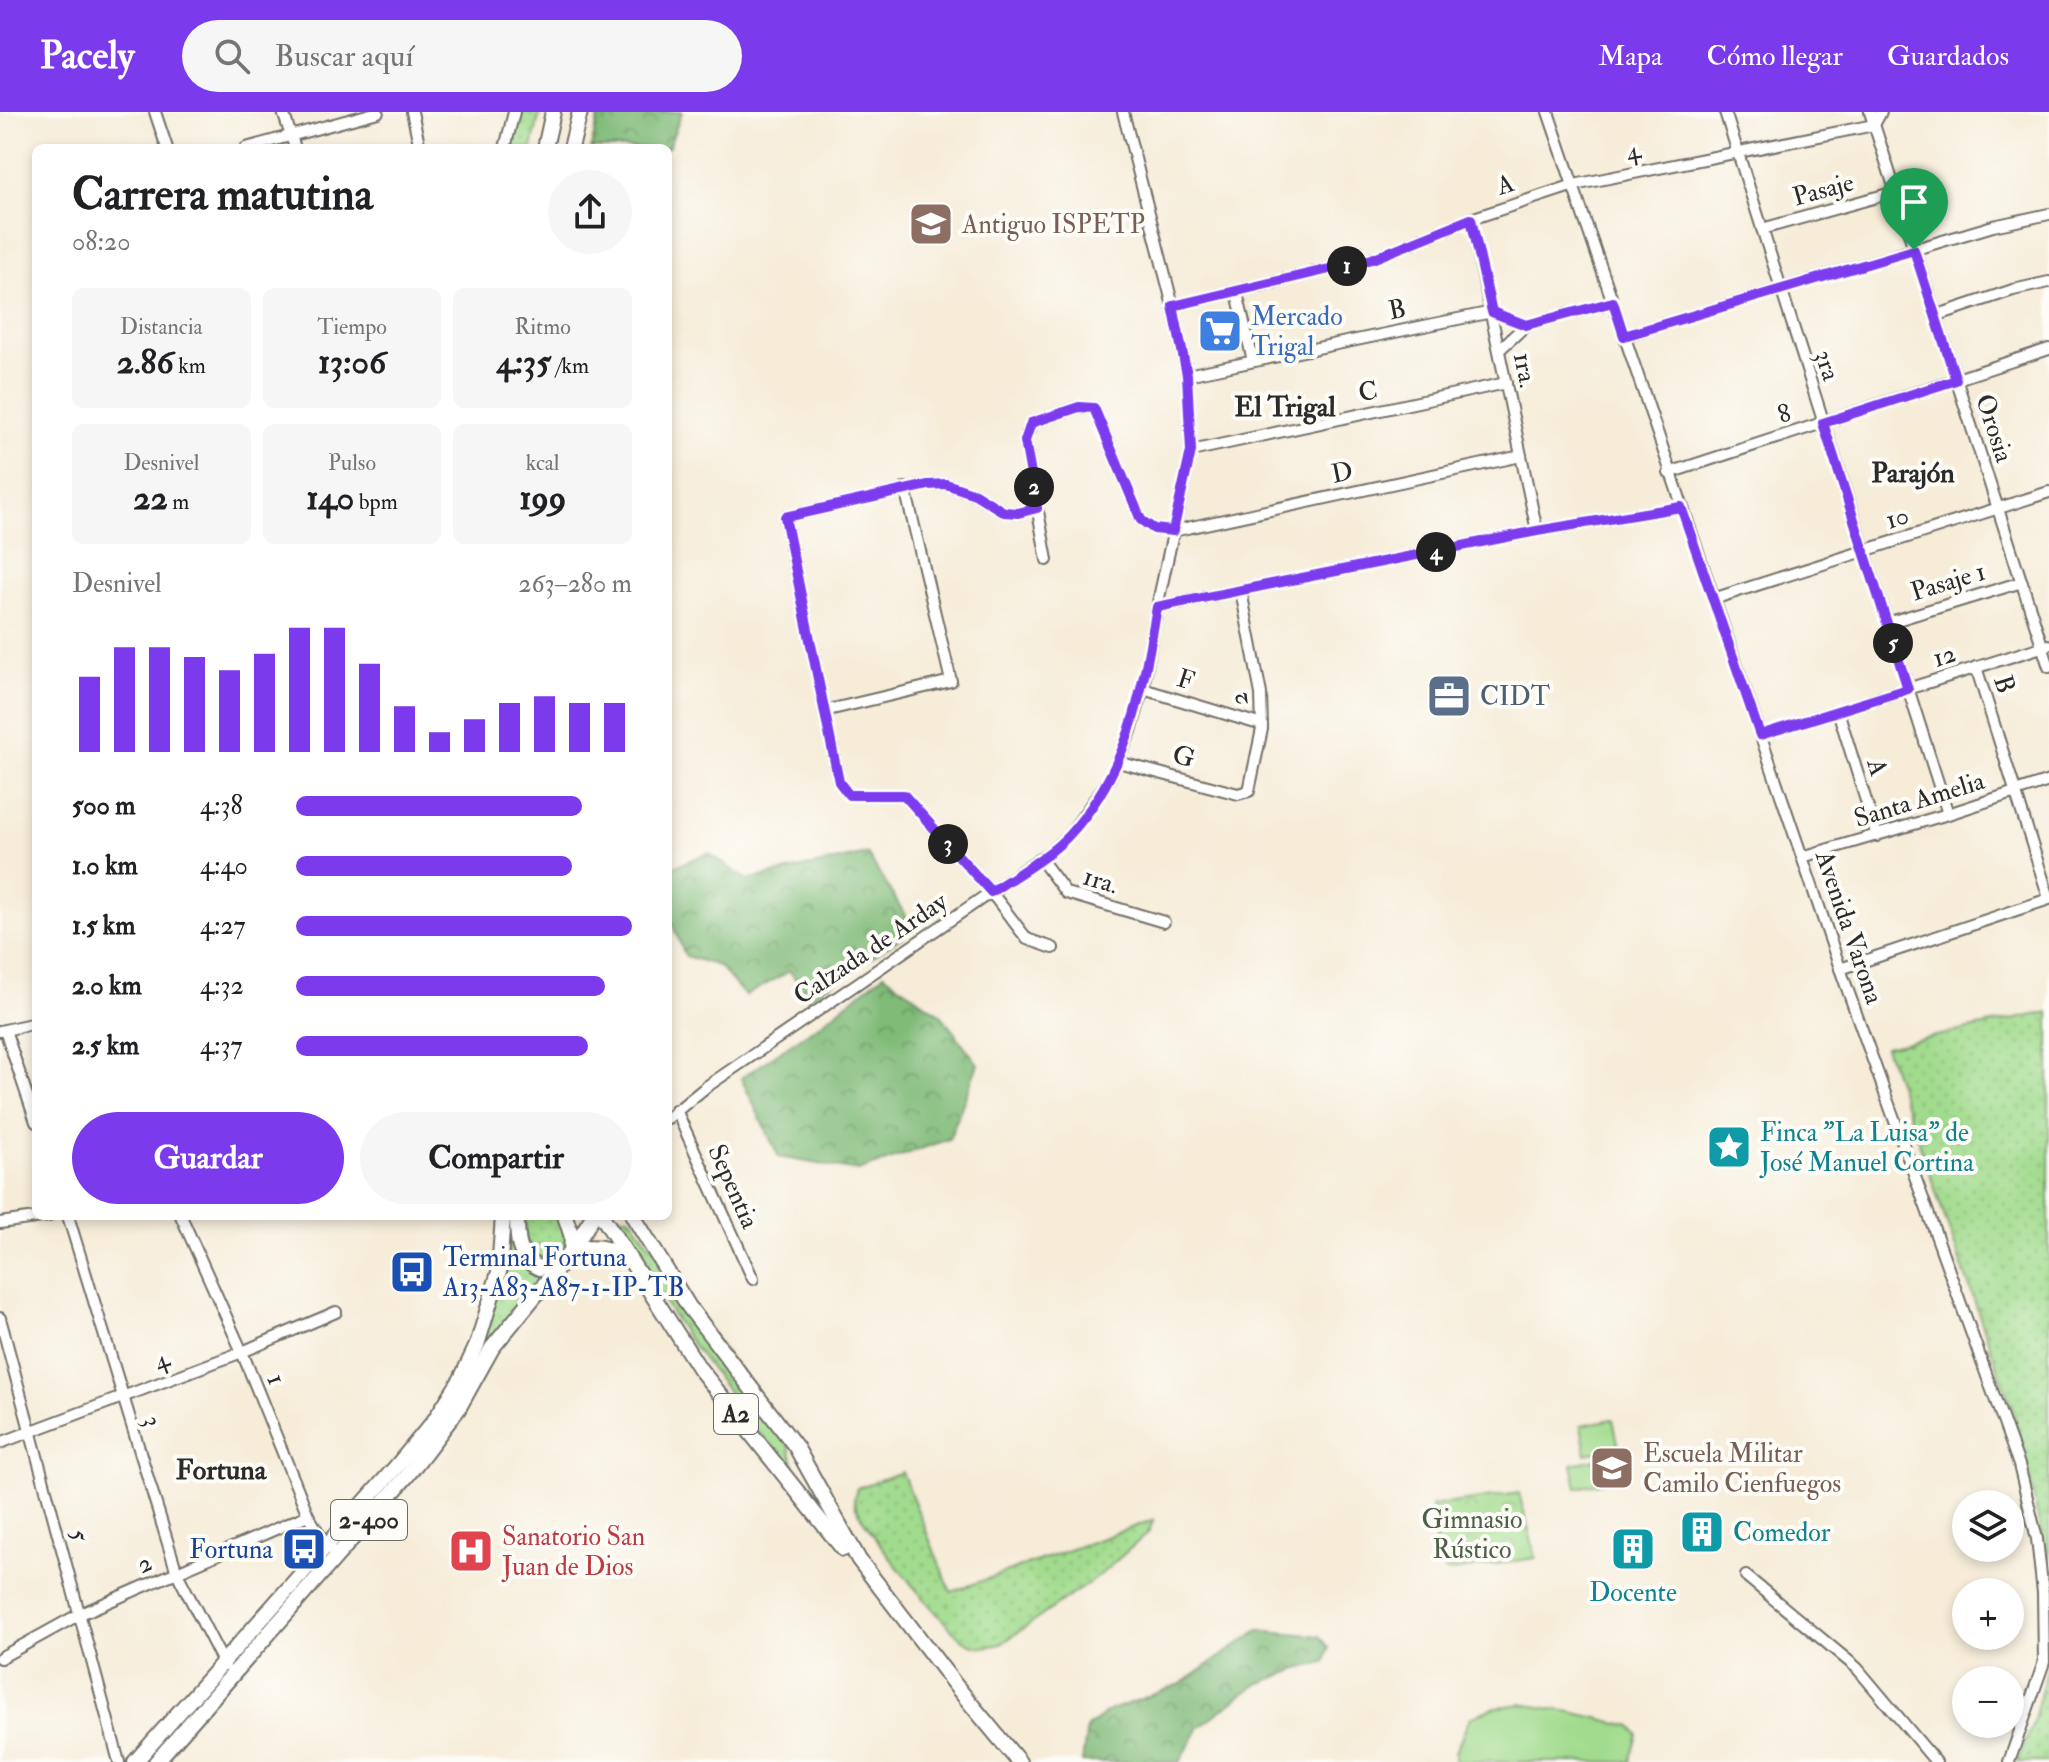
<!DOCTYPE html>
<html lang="es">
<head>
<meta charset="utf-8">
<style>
	:root { --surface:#fff; --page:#f6f6f6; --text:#202124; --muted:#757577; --accent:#7c3aed }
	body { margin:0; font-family:"IM FELL Double Pica",serif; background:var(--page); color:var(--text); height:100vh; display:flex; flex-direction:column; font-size:30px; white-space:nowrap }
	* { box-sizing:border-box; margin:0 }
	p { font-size:26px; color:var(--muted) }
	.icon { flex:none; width:44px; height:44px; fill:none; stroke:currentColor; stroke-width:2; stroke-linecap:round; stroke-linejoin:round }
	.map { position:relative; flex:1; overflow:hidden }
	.drawer { position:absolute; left:32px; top:32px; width:640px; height:1076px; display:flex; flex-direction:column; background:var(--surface); border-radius:12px; box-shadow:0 4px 12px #0003 }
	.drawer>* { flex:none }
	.tools { position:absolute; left:1952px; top:1378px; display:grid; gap:16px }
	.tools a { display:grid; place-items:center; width:72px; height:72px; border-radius:50%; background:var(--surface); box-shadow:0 4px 12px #0003; font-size:40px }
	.pin { position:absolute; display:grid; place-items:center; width:68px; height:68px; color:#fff; margin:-82px -34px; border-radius:50% 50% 50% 0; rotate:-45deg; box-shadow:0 0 8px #0007 }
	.pin .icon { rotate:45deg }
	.km { position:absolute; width:40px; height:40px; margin:-20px; border-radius:50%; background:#222; color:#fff; font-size:22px; line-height:40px; text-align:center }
	.round { display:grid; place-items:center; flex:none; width:84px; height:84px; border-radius:42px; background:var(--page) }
	.summary { display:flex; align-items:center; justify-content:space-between; height:136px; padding:0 40px }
	h1 { font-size:44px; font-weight:700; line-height:60px }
	.figures { display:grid; grid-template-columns:repeat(3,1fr); gap:12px; height:136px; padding:8px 40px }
	.figures div { display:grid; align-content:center; border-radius:12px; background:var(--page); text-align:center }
	.figures b { font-size:34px; font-weight:700 }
	.figures small { font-size:22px; font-weight:400 }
	.figures p { font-size:22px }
	.chart { height:224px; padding:16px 40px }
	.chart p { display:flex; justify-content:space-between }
	.chart svg { width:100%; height:144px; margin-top:8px; stroke:var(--accent); stroke-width:6 }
	.button { display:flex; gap:16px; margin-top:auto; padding:16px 40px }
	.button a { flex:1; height:92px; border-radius:48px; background:var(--accent); color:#fff; font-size:32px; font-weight:700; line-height:92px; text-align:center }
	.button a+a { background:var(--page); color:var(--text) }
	ul { padding:0 40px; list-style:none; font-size:26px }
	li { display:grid; grid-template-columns:128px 96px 1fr; align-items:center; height:60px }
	li i { height:20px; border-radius:10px; background:var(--accent) }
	header { display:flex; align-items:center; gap:48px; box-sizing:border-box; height:112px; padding:0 40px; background:var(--accent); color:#fff }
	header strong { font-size:38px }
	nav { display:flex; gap:44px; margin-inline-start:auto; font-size:28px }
	.search { width:560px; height:72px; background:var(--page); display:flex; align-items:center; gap:20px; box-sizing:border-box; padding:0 28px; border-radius:44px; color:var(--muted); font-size:30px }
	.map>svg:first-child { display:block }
	.grass { fill:url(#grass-dots); stroke:#66835c; stroke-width:2 }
	.forest { fill:url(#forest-crowns); stroke:#567352; stroke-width:2 }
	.park { fill:url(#park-crowns); stroke:#66835c; stroke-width:2 }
	.pitch { fill:#a1db8d; stroke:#66835c; stroke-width:2 }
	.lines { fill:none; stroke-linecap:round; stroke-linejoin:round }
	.minor-casing { stroke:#726f68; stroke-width:14 }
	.highway-casing { stroke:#726f68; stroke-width:18 }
	.minor { stroke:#fff; stroke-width:10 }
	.highway { stroke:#fff; stroke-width:14 }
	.route-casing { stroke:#fff; stroke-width:16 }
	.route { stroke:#7c3aed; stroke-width:10 }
	.labels { text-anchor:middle; stroke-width:8; stroke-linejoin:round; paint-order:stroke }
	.shield { fill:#fdfcf7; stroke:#6a6a68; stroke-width:2 }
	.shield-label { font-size:24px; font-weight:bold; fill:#2b2b2b }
	.street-label { font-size:26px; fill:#2b2b2b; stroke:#fdfcf7 }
	.education-label { font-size:26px; fill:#785e54; stroke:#fdfcf7; text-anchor:start }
	.shop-label { font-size:26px; fill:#366cbe; stroke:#fdfcf7; text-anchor:start }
	.service-label { font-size:26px; fill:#4e5e75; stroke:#fdfcf7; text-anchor:start }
	.culture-label { font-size:26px; fill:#0d838f; stroke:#fdfcf7; text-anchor:start }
	.transit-label { font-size:26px; fill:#164399; stroke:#fdfcf7; text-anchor:start }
	.park-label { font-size:26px; fill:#4e6048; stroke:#fdfcf7 }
	.health-label { font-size:26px; fill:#be3a42; stroke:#fdfcf7; text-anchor:start }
	.neighbourhood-label { font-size:28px; font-weight:bold; fill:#2b2b2b; stroke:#fdfcf7 }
</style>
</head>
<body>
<header>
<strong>Pacely</strong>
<div class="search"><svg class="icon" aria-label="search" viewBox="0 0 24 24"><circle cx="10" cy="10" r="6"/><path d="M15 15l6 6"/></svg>Buscar aquí</div>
<nav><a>Mapa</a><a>Cómo llegar</a><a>Guardados</a></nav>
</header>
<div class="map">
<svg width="2049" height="1650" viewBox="0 0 2049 1650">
	<defs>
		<pattern id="grass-dots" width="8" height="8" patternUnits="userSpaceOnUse" patternTransform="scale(2)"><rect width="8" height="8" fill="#a1db8d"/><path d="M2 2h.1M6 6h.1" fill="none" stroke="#8bbc7a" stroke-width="1.8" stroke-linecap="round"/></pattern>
		<pattern id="forest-crowns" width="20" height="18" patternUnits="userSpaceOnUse" patternTransform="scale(2)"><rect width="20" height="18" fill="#80bb78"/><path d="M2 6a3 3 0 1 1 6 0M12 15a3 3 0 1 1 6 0" fill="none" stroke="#699863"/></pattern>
		<pattern id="park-crowns" width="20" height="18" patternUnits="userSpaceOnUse" patternTransform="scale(2)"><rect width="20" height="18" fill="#a1db8d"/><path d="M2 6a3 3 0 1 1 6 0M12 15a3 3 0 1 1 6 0" fill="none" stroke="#8bbc7a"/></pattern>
	</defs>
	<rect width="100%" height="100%" fill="#fdfcf7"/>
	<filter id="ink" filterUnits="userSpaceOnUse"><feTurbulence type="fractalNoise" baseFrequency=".0125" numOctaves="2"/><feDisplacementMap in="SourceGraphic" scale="16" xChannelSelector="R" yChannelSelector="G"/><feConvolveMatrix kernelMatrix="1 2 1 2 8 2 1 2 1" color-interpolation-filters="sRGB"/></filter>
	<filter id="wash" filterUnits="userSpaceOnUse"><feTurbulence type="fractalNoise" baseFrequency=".006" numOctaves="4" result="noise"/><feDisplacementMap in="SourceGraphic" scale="32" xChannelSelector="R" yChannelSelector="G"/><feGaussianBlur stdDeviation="1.8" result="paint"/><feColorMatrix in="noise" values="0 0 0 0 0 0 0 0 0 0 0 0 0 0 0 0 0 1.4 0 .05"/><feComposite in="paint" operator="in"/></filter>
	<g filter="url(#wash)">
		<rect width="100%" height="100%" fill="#f6ecd8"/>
		<!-- grass -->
		<g class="grass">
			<path d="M521,0H540L532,36H511Z"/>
			<path d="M2049,900V1463L2026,1347L2013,1299L1885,935Z"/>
			<path d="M525,1104H561C562,1112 566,1122 566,1130C565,1153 540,1150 527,1139Z"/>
			<path d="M615,1104H630L788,1331L799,1374L686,1224L653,1172Z"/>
			<path d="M511,1116L537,1161L546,1164L403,1360L400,1358L436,1314L504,1167Z"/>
			<path d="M902,1360L951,1480L1153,1408L1149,1420L1100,1463L1001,1532C987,1535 977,1537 965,1529C945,1516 857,1410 854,1388C854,1387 857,1377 857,1376Z"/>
			<path d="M2049,1548V1650H2017L2033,1611Z"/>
		</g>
		<!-- forest -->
		<g class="forest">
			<path d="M600,0H682L668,36H591Z"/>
			<path d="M709,741L747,768L867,742L914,817L808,887L790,859L745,884L719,854L685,844L668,801V757Z"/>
			<path d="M884,862L941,903L978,952L949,1027L858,1059L779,1045L741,966L823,910Z"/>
			<path d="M1259,1518L1320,1524L1329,1536L1325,1550L1298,1557L1255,1573L1199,1615L1180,1650H1082L1087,1615L1109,1599L1181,1572Z"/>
		</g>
		<!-- park -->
		<path class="park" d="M1519,1381L1536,1446L1446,1460L1437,1446L1431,1394Z"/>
		<!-- pitch -->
		<g class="pitch">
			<path d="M1613,1307L1619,1336L1586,1342L1581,1313Z"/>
			<path d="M1619,1342L1624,1365L1577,1376L1572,1352Z"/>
			<path d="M1521,1592L1571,1600L1631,1614L1638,1622L1630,1650H1455V1640L1470,1606L1492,1596Z"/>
		</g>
	</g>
	<g filter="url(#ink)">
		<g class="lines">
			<!-- minor casing -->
			<g class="minor-casing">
				<g id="minor">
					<path d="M155,0L167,36"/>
					<path d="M283,0L295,36"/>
					<path d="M412,0L420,36"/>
					<path d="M1548,0L1843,865L2019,1353L2037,1427L2043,1481L2044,1550L2009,1650"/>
					<path d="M1725,0L1948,702"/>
					<path d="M1870,0L2049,555"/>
					<path d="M246,36L378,0"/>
					<path d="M505,36L514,0"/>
					<path d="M1471,107L1537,419"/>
					<path d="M1762,117L1895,80"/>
					<path d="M1237,181L1253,249"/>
					<path d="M1173,194L1372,147L1471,107L1574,73L1874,13L1881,0"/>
					<path d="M1935,204L2013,178L2049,170"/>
					<path d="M1624,224L1993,114L2049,102"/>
					<path d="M1499,238L1526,213"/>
					<path d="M1187,263L1492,200L1526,213L1613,190"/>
					<path d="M1191,339L1506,271"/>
					<path d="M1669,361L2049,237"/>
					<path d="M1037,396L1018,401L1004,400L975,382L946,372L928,373L785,405L839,670L849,683H904L991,780L1027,827L1053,836"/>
					<path d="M1047,448L1025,329L1031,311L1079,295L1094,296L1141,408L1154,417L1173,419L1521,344"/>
					<path d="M1713,487L2049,380"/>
					<path d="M1157,495L1537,419L1681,395"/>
					<path d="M1887,511L2022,470"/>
					<path d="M1976,555L2049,786"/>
					<path d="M1143,577L1262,613"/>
					<path d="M824,599L951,569L905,376"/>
					<path d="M1838,599L1877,724"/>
					<path d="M1760,623L2048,533"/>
					<path d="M1118,650L1238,682L1249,679L1262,617L1261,582L1241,479"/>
					<path d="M1802,745L1948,702L2049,669"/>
					<path d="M1040,746L1066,781L1164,810"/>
					<path d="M1840,857L2049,787"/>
					<path d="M5,918L36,1010"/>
					<path d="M0,919L36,911"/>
					<path d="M676,998L753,1167"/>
					<path d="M668,1006L706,975L1051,739L1070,722L1110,666L1131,619L1143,577L1157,495L1191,339L1187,263L1173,194L1123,0"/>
					<path d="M68,1104L177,1461L225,1554"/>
					<path d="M181,1104L242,1240L308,1403L326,1433L338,1443"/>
					<path d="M0,1111L49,1104"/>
					<path d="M0,1206L119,1650"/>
					<path d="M0,1331L242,1240L336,1200"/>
					<path d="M1746,1464L1857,1556L1936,1650"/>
					<path d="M0,1546L78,1503L308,1403"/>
				</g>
			</g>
			<!-- highway casing -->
			<g class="highway-casing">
				<g id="highway">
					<path d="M545,36L553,0"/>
					<path d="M571,36L580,0"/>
					<path d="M517,1104C517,1126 517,1146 539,1156L560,1152"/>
					<path d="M565,1104L572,1125L571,1140"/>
					<path d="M602,1104L699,1256L843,1437"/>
					<path d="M633,1104L689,1195L796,1335L859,1448L956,1574L1019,1650"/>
					<path d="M571,1140C594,1131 607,1135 627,1147"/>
					<path d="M135,1650L395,1356L434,1309L461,1267L477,1233L499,1160L503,1104"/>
					<path d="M156,1650L406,1365L458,1297L492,1236L571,1140L593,1104"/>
				</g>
			</g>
			<!-- minor -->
			<use href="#minor" class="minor"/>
			<!-- highway -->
			<use href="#highway" class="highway"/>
		</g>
	</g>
	<g class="lines" filter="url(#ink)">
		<!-- route casing -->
		<g class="route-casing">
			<path id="route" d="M1471,107L1492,200L1526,213L1613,190L1624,224L1914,138L1956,268L1823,311L1908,577L1760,623L1681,395L1537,419L1157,495C1142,579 1130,656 1070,722C1049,745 1017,762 991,780L904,683H849L839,670L785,405L928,373L946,372L975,382L1004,400L1018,401L1037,396L1025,329L1031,311L1079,295L1094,296L1141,408L1154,417L1173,419L1191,339L1187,263L1173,194L1372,147Z"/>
		</g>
		<!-- route -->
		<use href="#route" class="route"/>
	</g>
	<!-- icons -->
	<defs>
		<g id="university-square" transform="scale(2.3)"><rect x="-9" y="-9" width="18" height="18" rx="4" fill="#8d6e63" stroke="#fdfcf7"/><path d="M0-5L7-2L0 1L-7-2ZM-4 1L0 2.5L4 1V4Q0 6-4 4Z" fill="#fff"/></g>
		<g id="supermarket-square" transform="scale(2.3)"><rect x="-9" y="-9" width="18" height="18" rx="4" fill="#3f7fe0" stroke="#fdfcf7"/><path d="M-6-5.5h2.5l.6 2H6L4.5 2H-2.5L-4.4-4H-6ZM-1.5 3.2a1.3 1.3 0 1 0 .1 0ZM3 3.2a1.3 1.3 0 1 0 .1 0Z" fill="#fff"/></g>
		<g id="office-square" transform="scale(2.3)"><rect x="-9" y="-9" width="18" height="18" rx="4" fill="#5c6f8a" stroke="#fdfcf7"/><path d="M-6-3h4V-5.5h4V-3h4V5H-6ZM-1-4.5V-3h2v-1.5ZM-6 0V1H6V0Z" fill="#fff"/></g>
		<g id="sight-square" transform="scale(2.3)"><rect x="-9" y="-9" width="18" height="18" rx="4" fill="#0f9aa8" stroke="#fdfcf7"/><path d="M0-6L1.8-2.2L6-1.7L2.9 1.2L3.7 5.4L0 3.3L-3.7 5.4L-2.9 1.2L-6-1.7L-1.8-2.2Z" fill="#fff"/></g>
		<g id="bus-square" transform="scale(2.3)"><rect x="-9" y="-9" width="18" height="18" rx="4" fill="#1a4fb4" stroke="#fdfcf7"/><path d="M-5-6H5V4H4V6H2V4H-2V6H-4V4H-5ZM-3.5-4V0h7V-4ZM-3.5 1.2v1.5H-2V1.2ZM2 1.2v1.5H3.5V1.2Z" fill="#fff"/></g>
		<g id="school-square" transform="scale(2.3)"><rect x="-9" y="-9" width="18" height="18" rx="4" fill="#8d6e63" stroke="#fdfcf7"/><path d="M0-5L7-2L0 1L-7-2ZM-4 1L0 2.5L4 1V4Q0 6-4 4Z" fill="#fff"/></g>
		<g id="building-square" transform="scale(2.3)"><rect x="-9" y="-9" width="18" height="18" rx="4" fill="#0f9aa8" stroke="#fdfcf7"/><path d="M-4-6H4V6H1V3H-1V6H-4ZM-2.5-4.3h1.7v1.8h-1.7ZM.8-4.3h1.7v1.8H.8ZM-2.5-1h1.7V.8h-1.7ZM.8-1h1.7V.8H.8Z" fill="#fff"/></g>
		<g id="hospital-square" transform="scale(2.3)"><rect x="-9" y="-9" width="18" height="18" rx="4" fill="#e0444e" stroke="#fdfcf7"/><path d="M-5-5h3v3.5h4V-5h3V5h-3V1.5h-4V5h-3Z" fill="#fff"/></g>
	</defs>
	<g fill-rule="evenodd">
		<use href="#university-square" x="931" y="112"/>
		<use href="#supermarket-square" x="1220" y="219"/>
		<use href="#office-square" x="1449" y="584"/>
		<use href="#sight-square" x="1729" y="1035"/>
		<use href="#bus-square" x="412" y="1160"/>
		<use href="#school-square" x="1612" y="1356"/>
		<use href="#building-square" x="1702" y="1420"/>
		<use href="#bus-square" x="304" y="1437"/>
		<use href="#building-square" x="1633" y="1437"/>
		<use href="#hospital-square" x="471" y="1439"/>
	</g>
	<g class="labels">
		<!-- shield labels -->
		<g class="shield">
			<rect x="714" y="1282" width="44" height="40" rx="6"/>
			<rect x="331" y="1388" width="76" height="40" rx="6"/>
		</g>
		<g class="shield-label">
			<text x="736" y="1310">A2</text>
			<text x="369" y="1416">2-400</text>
		</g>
		<!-- street labels -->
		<g class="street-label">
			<text transform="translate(1633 38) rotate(-11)" y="9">4</text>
			<text transform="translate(1505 72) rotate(-18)" y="9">A</text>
			<text transform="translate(1823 77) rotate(-15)" y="9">Pasaje</text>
			<text transform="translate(1397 197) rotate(-12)" y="9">B</text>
			<text transform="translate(1828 253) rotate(72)" y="9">3ra</text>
			<text transform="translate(1526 258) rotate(79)" y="9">1ra.</text>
			<text transform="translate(1368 279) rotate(-12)" y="9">C</text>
			<text transform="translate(1784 301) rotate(-18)" y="9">8</text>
			<text transform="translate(1995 316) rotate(72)" y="9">Orosia</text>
			<text transform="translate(1342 360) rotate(-12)" y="9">D</text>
			<text transform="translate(1897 405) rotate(-18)" y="9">10</text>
			<text transform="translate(1948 469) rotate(-17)" y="9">Pasaje 1</text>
			<text transform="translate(1944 543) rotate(-17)" y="9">12</text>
			<text transform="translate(1186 567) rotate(17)" y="9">F</text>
			<text transform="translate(2005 572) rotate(72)" y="9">B</text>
			<text transform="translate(1238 587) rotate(-96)" y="9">2</text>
			<text transform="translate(1184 644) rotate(15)" y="9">G</text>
			<text transform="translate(1878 655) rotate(73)" y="9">A</text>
			<text transform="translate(1919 687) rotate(-17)" y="9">Santa Amelia</text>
			<text transform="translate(1101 768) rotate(17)" y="9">1ra.</text>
			<text transform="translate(1850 815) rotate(71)" y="9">Avenida Varona</text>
			<text transform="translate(870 836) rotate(-34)" y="9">Calzada de Arday</text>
			<text transform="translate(734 1074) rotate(66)" y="9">Sepentia</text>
			<text transform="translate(161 1247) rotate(-21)" y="9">4</text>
			<text transform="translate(277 1267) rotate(68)" y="9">1</text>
			<text transform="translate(153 1309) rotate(73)" y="9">3</text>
			<text transform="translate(80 1423) rotate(76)" y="9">5</text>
			<text transform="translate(144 1451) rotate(-23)" y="9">2</text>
		</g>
		<!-- education labels -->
		<g class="education-label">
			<text x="962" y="121">Antiguo ISPETP</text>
			<text x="1643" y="1350">Escuela Militar<tspan x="1643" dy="30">Camilo Cienfuegos</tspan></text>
		</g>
		<!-- shop labels -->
		<g class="shop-label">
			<text x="1251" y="213">Mercado<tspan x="1251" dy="30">Trigal</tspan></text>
		</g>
		<!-- service labels -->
		<g class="service-label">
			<text x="1480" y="593">CIDT</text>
		</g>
		<!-- culture labels -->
		<g class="culture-label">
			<text x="1760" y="1029">Finca "La Luisa" de<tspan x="1760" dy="30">José Manuel Cortina</tspan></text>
			<text x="1733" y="1429">Comedor</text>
			<text x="1633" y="1489" text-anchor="middle">Docente</text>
		</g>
		<!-- transit labels -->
		<g class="transit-label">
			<text x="443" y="1154">Terminal Fortuna<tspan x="443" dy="30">A13-A83-A87-1-IP-TB</tspan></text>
			<text x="273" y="1446" text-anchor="end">Fortuna</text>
		</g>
		<!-- park labels -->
		<g class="park-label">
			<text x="1472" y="1416">Gimnasio<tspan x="1472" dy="30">Rústico</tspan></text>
		</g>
		<!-- health labels -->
		<g class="health-label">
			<text x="502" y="1433">Sanatorio San<tspan x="502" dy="30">Juan de Dios</tspan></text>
		</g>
		<!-- neighbourhood labels -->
		<g class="neighbourhood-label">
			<text x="1285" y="304">El Trigal</text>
			<text x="1913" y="370">Parajón</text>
			<text x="221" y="1367">Fortuna</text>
		</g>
	</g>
</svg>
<div class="tools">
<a><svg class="icon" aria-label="layers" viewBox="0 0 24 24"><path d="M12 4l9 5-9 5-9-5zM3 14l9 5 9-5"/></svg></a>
<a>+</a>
<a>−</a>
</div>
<div class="pin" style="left:1914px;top:138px;background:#1e9e55"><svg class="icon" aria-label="arrive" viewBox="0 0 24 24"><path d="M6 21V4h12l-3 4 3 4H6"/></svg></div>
<b class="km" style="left:1347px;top:154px">1</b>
<b class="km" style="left:1034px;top:375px">2</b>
<b class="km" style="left:948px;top:732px">3</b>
<b class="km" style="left:1436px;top:440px">4</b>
<b class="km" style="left:1893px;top:531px">5</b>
<section class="drawer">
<div class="summary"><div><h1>Carrera matutina</h1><p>08:20</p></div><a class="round"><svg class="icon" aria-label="share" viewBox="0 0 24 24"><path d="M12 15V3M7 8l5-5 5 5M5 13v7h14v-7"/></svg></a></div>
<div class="figures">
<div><p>Distancia</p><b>2.86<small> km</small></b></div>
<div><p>Tiempo</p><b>13:06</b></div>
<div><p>Ritmo</p><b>4:35<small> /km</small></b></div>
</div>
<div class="figures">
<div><p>Desnivel</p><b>22<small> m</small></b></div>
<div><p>Pulso</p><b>140<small> bpm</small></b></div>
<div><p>kcal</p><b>199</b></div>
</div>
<div class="chart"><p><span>Desnivel</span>263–280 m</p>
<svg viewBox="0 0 160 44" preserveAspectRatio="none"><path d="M5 44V21M15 44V12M25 44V12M35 44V15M45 44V19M55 44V14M65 44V6M75 44V6M85 44V17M95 44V30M105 44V38M115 44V34M125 44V29M135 44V27M145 44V29M155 44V29"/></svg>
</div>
<ul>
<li><b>500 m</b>4:38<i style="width:85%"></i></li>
<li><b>1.0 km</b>4:40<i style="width:82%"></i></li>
<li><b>1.5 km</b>4:27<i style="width:100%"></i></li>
<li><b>2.0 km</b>4:32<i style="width:92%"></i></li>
<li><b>2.5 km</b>4:37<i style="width:87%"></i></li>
</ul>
<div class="button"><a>Guardar</a><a>Compartir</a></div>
</section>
</div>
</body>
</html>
